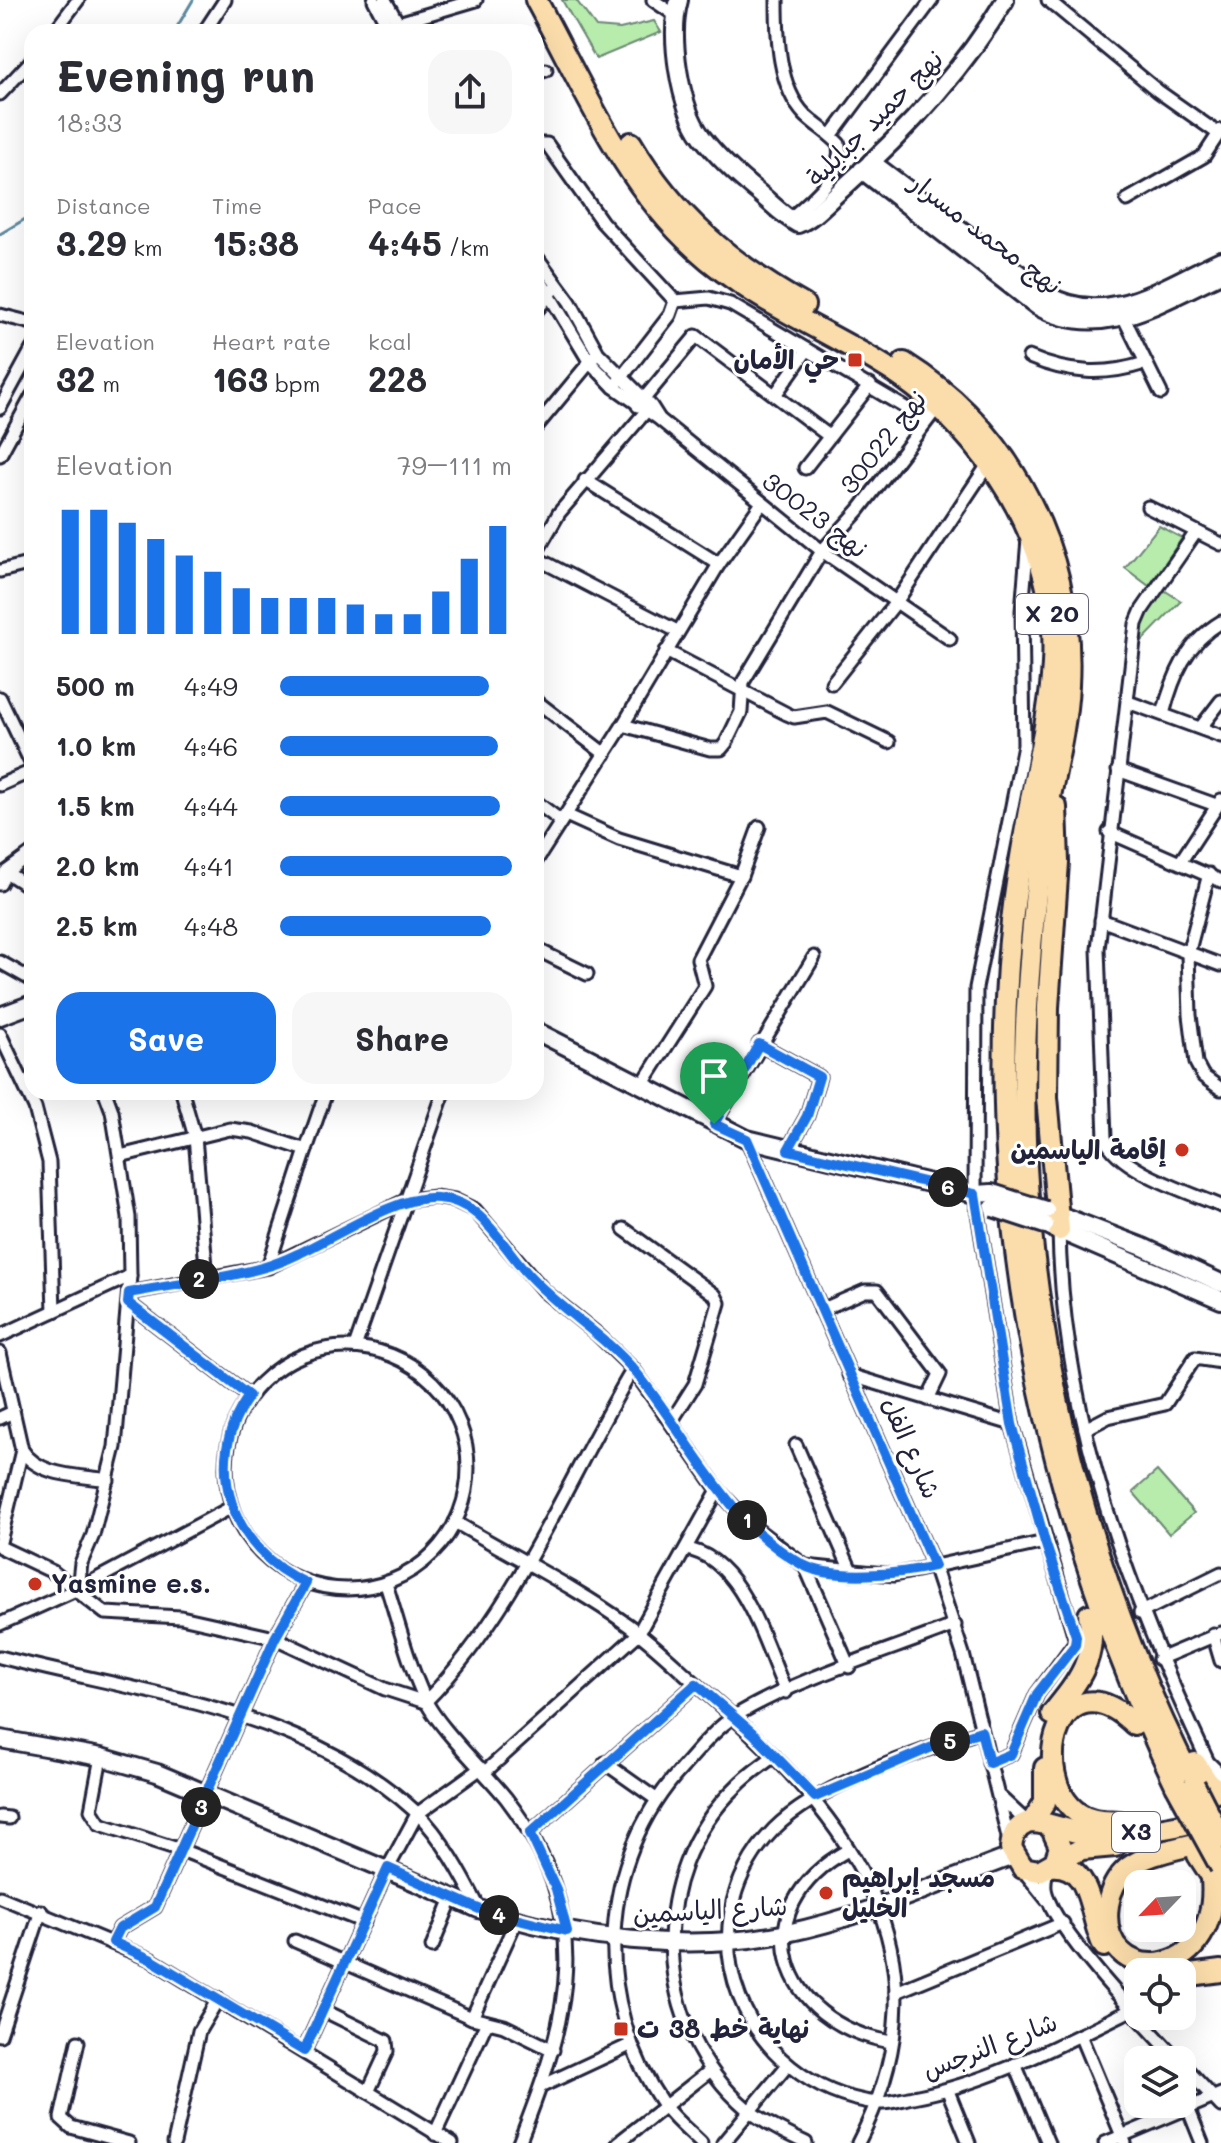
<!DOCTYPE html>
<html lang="en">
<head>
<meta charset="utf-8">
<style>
	:root { --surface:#fff; --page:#f7f7f7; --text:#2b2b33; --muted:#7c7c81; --accent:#1a73e8 }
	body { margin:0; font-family:Mali,"Playpen Sans Arabic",sans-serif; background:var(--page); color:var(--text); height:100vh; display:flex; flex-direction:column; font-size:30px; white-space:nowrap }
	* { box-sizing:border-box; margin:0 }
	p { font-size:26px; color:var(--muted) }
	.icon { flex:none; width:44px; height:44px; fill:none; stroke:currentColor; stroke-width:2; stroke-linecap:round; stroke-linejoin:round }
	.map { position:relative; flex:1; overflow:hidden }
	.side { position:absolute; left:24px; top:24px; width:520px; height:1076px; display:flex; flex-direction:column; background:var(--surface); border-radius:24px; box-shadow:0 8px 32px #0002 }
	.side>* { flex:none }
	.needle { width:52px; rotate:245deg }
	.fabs { position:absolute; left:1124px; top:1870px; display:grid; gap:16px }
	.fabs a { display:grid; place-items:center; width:72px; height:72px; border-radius:16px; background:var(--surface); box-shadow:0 8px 32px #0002; font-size:40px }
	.pin { position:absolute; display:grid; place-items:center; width:68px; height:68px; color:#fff; margin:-82px -34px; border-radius:50% 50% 50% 0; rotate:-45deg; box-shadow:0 0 8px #0007 }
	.pin .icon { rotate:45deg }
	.km { position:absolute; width:40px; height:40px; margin:-20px; border-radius:50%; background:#222; color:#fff; font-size:22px; line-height:40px; text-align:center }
	.round { display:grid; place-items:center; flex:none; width:84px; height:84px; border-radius:24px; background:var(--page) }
	.overview { display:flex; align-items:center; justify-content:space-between; height:136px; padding:0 32px }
	h1 { font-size:44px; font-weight:700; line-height:60px }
	.stats { display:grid; grid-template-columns:repeat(3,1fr); gap:12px; height:136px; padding:8px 32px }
	.stats div { display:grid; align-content:center }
	.stats b { font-size:34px; font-weight:700 }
	.stats small { font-size:22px; font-weight:400 }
	.stats p { font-size:22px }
	.chart { height:224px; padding:16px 32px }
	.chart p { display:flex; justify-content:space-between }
	.chart svg { width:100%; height:144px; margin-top:8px; stroke:var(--accent); stroke-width:6 }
	.cta { display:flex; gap:16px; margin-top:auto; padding:16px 32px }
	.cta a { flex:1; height:92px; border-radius:24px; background:var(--accent); color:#fff; font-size:32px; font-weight:700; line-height:92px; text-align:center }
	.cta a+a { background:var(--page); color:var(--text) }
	ul { padding:0 32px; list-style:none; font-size:26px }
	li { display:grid; grid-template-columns:128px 96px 1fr; align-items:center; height:60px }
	li i { height:20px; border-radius:10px; background:var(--accent) }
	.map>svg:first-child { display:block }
	.green { fill:#b7ecad; stroke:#6c8774; stroke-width:2 }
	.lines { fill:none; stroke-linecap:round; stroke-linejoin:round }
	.stream { stroke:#5c899f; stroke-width:3 }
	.street-casing { stroke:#22223b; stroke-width:17 }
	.secondary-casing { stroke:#22223b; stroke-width:22 }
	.highway-casing { stroke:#22223b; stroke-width:26 }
	.street { stroke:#fff; stroke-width:11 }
	.secondary { stroke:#fff; stroke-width:16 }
	.highway { stroke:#fbddab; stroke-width:20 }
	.secondary-bridge-casing { stroke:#22223b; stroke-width:22; stroke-linecap:butt }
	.highway-bridge-casing { stroke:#22223b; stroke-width:26; stroke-linecap:butt }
	.secondary-bridge { stroke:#fff; stroke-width:16 }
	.highway-bridge { stroke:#fbddab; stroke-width:20 }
	.route-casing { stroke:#fff; stroke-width:16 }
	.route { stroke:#1a73e8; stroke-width:10 }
	.poi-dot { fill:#c8321e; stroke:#fff; stroke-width:3 }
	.labels { text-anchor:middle; stroke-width:6; stroke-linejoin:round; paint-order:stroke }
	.shield { fill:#fff; stroke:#646476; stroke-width:2 }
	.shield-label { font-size:24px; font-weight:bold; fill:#22223b }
	.street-label { font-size:26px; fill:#22223b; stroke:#fff }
	.poi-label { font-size:26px; font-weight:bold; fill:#22223b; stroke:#fff; text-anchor:start }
</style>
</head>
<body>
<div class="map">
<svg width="1221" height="2143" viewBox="0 0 1221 2143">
	<rect width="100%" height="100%" fill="#fff"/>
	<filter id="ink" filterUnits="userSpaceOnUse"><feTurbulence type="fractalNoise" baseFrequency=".0125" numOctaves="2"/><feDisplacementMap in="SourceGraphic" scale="16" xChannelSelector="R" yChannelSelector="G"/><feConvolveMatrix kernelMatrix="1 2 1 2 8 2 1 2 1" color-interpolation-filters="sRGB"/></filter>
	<g filter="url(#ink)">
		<!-- green -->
		<g class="green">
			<path d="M562,0H576L596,27L620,29L654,21L661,32L596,59Z"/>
			<path d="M1159,526L1182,538L1149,586L1125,568Z"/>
			<path d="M1161,588L1181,601L1138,645V622Z"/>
			<path d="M1157,1471L1194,1513L1169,1534L1133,1492Z"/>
		</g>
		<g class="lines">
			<!-- stream -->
			<g class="stream">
				<path d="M174,32L193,0"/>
				<path d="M0,234L32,215"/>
			</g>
			<!-- street casing -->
			<g class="street-casing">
				<g id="street">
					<path d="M374,0L390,31"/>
					<path d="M385,0L403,32"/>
					<path d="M653,0L675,15"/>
					<path d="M777,0C777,37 778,87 805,115C815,125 829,133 839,144C844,177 812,198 790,219"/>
					<path d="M1048,0L1158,91L1219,134"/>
					<path d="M54,32L78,0"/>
					<path d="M204,32L225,0"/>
					<path d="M368,32L476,0"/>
					<path d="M536,73L546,70"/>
					<path d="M0,94L32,60"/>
					<path d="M831,136L932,0"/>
					<path d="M536,144H547L602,222L675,301L670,315L614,387"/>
					<path d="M1127,200L1204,156L1221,130"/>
					<path d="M536,256L570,302L598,353L651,406L658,417"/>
					<path d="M536,273L589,361L614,387L658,418L822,551L950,639"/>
					<path d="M675,301L709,298L730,304L926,420"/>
					<path d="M536,311L555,288"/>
					<path d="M0,315L32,323"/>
					<path d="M1124,318L1161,393"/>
					<path d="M1029,357C1069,374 1105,376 1145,363"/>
					<path d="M775,395L807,350"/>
					<path d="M638,406L696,336L829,436"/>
					<path d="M0,408L32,349"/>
					<path d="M536,427L594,357"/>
					<path d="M0,455L32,396"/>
					<path d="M805,468L870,385"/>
					<path d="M585,480L719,564L762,503"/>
					<path d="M1148,507L1221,544"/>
					<path d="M1196,532L1142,610L1136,624L1098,949L1105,1138C1119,1171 1189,1192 1221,1206"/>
					<path d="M536,553L559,513L648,409"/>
					<path d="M536,558L677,631"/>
					<path d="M0,571L32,563"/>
					<path d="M666,651L787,714L794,717L827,712L889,742"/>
					<path d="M832,683L897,601L989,463"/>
					<path d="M0,698L32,765"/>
					<path d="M536,701L605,754"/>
					<path d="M1128,702L1221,736"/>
					<path d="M1163,714C1173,676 1186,643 1221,622"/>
					<path d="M623,725L710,749H721L726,743L741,712L743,682L822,551L859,510L940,404"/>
					<path d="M1201,727L1221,701"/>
					<path d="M1118,770L1216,805"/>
					<path d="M0,785L32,771"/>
					<path d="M536,802L561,821"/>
					<path d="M566,815L619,839L741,876"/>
					<path d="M1109,832L1221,881"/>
					<path d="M536,861L623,725L719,564"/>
					<path d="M1181,861L1221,800"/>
					<path d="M6,872L32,889"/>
					<path d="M1209,874L1188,954L1190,1015L1196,1063L1203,1076L1221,1089"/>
					<path d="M0,884L6,872L32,853"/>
					<path d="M1101,920L1221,965"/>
					<path d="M536,949L587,974"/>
					<path d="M0,962L32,980"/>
					<path d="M0,1034L35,1108L49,1162L54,1311"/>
					<path d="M759,1044L819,1077L807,1116L788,1150"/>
					<path d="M642,1085L705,986L698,959L741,876L759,827"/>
					<path d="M182,1092L195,1137L207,1278"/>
					<path d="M714,1124L814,957"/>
					<path d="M747,1139L934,1566L963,1654L1009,1841"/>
					<path d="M306,1150L326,1092"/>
					<path d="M120,1156L230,1129L252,1132L306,1150L268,1267"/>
					<path d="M624,1229L715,1295L719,1303L695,1384L671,1422"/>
					<path d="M1059,1230C1062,1417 1129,1594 1208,1762L1221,1775"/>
					<path d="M129,1293L268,1267L407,1200L435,1197L454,1200L475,1210L544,1291L597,1334L633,1369"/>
					<path d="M128,1303L249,1396"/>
					<path d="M821,1310L865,1291H877L940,1374L928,1399"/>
					<path d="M0,1336L130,1276"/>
					<circle cx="347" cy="1468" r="121"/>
					<path d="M355,1347L444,1092"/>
					<path d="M0,1353L22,1450C39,1477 78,1475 108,1480"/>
					<path d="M849,1375L1012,1424"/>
					<path d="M0,1418L13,1412"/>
					<path d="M1085,1429L1108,1417L1165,1404L1195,1358L1221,1362"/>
					<path d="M796,1445L852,1573"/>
					<path d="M455,1522C512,1556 574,1586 628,1625C657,1646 683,1673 711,1697C850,1819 956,1955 858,2143"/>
					<path d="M0,1542L22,1450"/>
					<path d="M0,1547L53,1572L105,1613L181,1617L275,1638L385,1689L425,1702"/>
					<path d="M686,1549C742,1557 765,1646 786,1692"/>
					<path d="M805,1566L849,1667"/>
					<path d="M386,1584C398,1621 408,1663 425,1699C436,1725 486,1773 506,1798C597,1917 570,2015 519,2143"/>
					<path d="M78,1589L81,1563L93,1535L115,1447L130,1276L129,1217L112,1111L105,1092"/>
					<path d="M1140,1613L1221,1573"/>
					<path d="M0,1624L78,1589L232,1507"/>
					<path d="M1213,1634L1221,1661"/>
					<path d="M0,1657C141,1694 303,1708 416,1812C442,1837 463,1876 479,1908"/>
					<path d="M1159,1659L1221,1633"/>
					<path d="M425,1702C517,1610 567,1479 633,1369L718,1490L750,1524L805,1566L894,1575L1045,1542"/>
					<path d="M981,1731C918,1752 820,1783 774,1829C678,1929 744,2086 877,2103C888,2104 902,2099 913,2097C990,2083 1061,2044 1131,2010"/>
					<path d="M774,1756C761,1766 747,1775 736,1787C644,1875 652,2028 747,2109C764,2123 787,2134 806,2143"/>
					<path d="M101,1757L91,1810L100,1824L181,1850L364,1922"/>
					<path d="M605,1763L656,1799"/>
					<path d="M989,1763L1011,1754L1037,1694L1076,1641L1012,1424L975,1194L976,988L1024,745L1022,611L1028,539"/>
					<path d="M485,1772L638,1634L718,1490"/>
					<path d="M1000,1797L1028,1823"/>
					<path d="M0,1817L9,1818"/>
					<path d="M530,1833L696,1684"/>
					<path d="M848,1850C740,1910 780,2023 891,2042"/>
					<path d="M1047,1868C1046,1876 1043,1885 1046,1893C1055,1931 1148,2028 1178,2060"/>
					<path d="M1023,1870L1047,1900"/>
					<path d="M0,1897L150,1959L452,2143"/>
					<path d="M295,1941L472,2018L504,2026L553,2050"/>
					<path d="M113,1942L120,1928L155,1907L275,1638L306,1583"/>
					<path d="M432,1947L452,1898"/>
					<path d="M896,1992L1063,1923"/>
					<path d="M323,2010L386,2041L387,2051L368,2092"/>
					<path d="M472,2018L516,1921"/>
					<path d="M0,2035L41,1911"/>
					<path d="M1080,2035L1125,2143"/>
					<path d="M78,2042L61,2118L71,2127L129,2143"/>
					<path d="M304,2051L388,1868L417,1814L481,1768"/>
					<path d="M1015,2064L1048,2143"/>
					<path d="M1182,2064L1221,2106"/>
					<path d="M542,2086L630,2045"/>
					<path d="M948,2091L969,2143"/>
					<path d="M1188,2108L1202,2143"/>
					<path d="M435,2134L487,2022"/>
					<path d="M174,2143L199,2031L218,1999"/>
					<path d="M618,2143L711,2070"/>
					<path d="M701,2143C689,2131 673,2119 663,2104C592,2001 597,1860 683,1767C698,1750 716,1728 735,1716C798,1678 886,1652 955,1625"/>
					<path d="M723,2143L787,2066"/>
					<path d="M1105,2143L1221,2094"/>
				</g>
			</g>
			<!-- secondary casing -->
			<g class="secondary-casing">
				<g id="secondary">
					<path d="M679,0C669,36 679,106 702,137C718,158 738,176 759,193C771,203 783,216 798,224C814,218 828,201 841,190C904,134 962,72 1005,0"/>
					<path d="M871,162L1046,294C1105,330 1166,285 1221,260"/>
					<path d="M862,170L1037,306C1102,343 1161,301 1221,274"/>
					<path d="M0,1016L32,1004"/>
					<path d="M536,1031L747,1139L975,1194L992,1193"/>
					<path d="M1049,1211L1143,1247L1221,1283"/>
					<path d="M1051,1227L1221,1300"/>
					<path d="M0,1739L101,1757L157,1773L479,1909C571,1939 691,1953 787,1933C864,1917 939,1883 1013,1856"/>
				</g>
			</g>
			<!-- highway casing -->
			<g class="highway-casing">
				<g id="highway">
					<path d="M536,0C582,84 623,183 695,248C748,297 815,325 876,361C948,403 1009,474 1037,553C1067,637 1050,700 1034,783C1023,843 1012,904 1008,965C988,1250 1054,1529 1176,1785"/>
					<path d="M631,143C674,216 731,264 804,305"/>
					<path d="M904,363C1014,432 1075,556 1068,685C1065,743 1046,799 1040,857C1028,959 1021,1065 1026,1167C1038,1382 1096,1594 1194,1785"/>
					<path d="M1056,807L1058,862L1048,1007L1047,1097L1059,1230"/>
					<path d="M1052,1714C1078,1682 1098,1658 1089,1615"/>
					<path d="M1195,1763L1208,1783L1221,1792"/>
					<path d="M1032,1822L1045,1802V1768"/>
					<path d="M1119,1822C1105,1821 1090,1822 1078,1813C1026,1775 1060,1653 1134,1724"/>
					<path d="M1051,1827L1060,1847L1055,1862L1039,1871L1023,1868L1011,1848C1012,1837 1016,1827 1027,1823C1041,1819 1071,1833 1088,1834C1130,1835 1172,1828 1212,1818"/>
					<path d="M1198,1855L1220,1889"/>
					<path d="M1055,1862L1082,1849L1115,1846"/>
					<path d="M1050,1866C1094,1862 1088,1917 1104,1946"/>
					<path d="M1212,1879C1221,1986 1096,1989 1108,1905C1110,1891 1117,1877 1128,1868C1153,1849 1193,1848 1221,1835"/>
					<path d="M1182,1976L1221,1971"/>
				</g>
			</g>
			<!-- street -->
			<use href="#street" class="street"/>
			<!-- secondary -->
			<use href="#secondary" class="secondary"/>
			<!-- highway -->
			<use href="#highway" class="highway"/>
			<!-- secondary-bridge casing -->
			<g class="secondary-bridge-casing">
				<g id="secondary-bridge">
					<path d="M992,1193L1046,1210"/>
					<path d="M993,1208L1045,1225"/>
				</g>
			</g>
			<!-- highway-bridge casing -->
			<g class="highway-bridge-casing">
				<g id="highway-bridge">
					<path d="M1176,1785L1221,1867"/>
					<path d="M1194,1785L1221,1838"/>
				</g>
			</g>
			<!-- secondary-bridge -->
			<use href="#secondary-bridge" class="secondary-bridge"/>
			<!-- highway-bridge -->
			<use href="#highway-bridge" class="highway-bridge"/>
		</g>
	</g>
	<g class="lines" filter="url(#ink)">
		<!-- route casing -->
		<g class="route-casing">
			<path id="route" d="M759,1044L819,1077L807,1116L788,1150L975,1194L1012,1424L1045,1542L1076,1636L1075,1645L1037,1694L1011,1754L989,1763L981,1731L930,1748L815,1797L754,1734L696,1684L530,1833L556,1889L567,1931L479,1909L388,1868L304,2051L150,1959L113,1942L120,1928L155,1907L275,1638L306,1583C233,1552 200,1463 249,1396L128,1303L129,1293C174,1284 221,1280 265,1267C316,1253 389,1194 438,1198C481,1200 500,1244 527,1273C559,1309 602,1333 634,1370C689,1436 724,1522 803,1565C834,1581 902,1574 934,1566L747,1139L714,1124Z"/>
		</g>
		<!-- route -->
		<use href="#route" class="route"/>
	</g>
	<!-- markers -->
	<g class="poi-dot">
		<rect x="847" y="352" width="16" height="16" rx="4"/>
		<circle cx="1182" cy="1150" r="8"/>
		<circle cx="35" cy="1584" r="8"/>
		<circle cx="826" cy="1893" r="8"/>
		<rect x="613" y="2021" width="16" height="16" rx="4"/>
	</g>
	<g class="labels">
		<!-- shield labels -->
		<g class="shield">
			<rect x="1016" y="594" width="72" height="40" rx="6"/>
			<rect x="1112" y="1812" width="48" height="40" rx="6"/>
		</g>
		<g class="shield-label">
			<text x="1052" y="622">X 20</text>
			<text x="1136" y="1840">X3</text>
		</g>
		<!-- street labels -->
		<g class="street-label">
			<text transform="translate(875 118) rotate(-45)" y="9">نهج حميد جبايلية</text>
			<text transform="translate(986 234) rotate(37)" y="9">نهج محمد مسرار</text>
			<text transform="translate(883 442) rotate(-52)" y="9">نهج 30022</text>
			<text transform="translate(815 515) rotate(37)" y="9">نهج 30023</text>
			<text transform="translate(911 1448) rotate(66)" y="9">شارع الفل</text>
			<text transform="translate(710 1910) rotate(-3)" y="9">شارع الياسمين</text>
			<text transform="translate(990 2046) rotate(-21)" y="9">شارع النرجس</text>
		</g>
		<!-- poi labels -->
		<g class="poi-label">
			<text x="839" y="369" text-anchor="end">حي الأمان</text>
			<text x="1166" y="1159" text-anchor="end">إقامة الياسمين</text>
			<text x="51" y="1593">Yasmine e.s.</text>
			<text x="842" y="1887">مسجد إبراهيم<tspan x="842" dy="30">الخليل</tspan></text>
			<text x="637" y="2038">نهاية خط 38 ت</text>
		</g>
	</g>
</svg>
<div class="fabs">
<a><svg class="needle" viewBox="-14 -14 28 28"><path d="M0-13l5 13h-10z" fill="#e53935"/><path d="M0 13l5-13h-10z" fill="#7c7c81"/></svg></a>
<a><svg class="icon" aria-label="locate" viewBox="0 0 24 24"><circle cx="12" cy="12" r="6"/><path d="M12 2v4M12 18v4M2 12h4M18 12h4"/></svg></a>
<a><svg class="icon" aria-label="layers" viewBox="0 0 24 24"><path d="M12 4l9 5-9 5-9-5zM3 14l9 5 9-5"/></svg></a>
</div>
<div class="pin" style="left:714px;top:1124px;background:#1e9e55"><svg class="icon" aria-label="arrive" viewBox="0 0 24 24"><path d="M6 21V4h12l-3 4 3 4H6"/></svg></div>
<b class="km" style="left:747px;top:1520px">1</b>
<b class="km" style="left:199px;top:1279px">2</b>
<b class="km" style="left:201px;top:1807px">3</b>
<b class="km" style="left:499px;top:1915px">4</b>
<b class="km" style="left:950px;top:1741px">5</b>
<b class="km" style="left:948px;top:1187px">6</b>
<section class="side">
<div class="overview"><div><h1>Evening run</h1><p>18:33</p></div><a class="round"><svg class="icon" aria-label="share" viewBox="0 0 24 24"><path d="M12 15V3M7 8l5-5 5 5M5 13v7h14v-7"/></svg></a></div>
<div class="stats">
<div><p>Distance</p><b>3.29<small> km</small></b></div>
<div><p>Time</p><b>15:38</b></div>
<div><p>Pace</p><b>4:45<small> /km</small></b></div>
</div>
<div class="stats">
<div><p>Elevation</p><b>32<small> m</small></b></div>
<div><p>Heart rate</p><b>163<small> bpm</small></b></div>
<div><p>kcal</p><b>228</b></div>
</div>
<div class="chart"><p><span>Elevation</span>79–111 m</p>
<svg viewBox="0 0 160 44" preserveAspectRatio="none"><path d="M5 44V6M15 44V6M25 44V10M35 44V15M45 44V20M55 44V25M65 44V30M75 44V33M85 44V33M95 44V33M105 44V35M115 44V38M125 44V38M135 44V31M145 44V21M155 44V11"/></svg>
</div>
<ul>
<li><b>500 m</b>4:49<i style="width:90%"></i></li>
<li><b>1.0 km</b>4:46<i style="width:94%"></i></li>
<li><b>1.5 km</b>4:44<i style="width:95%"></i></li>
<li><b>2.0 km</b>4:41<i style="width:100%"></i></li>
<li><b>2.5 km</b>4:48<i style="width:91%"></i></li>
</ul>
<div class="cta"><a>Save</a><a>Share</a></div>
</section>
</div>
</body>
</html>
